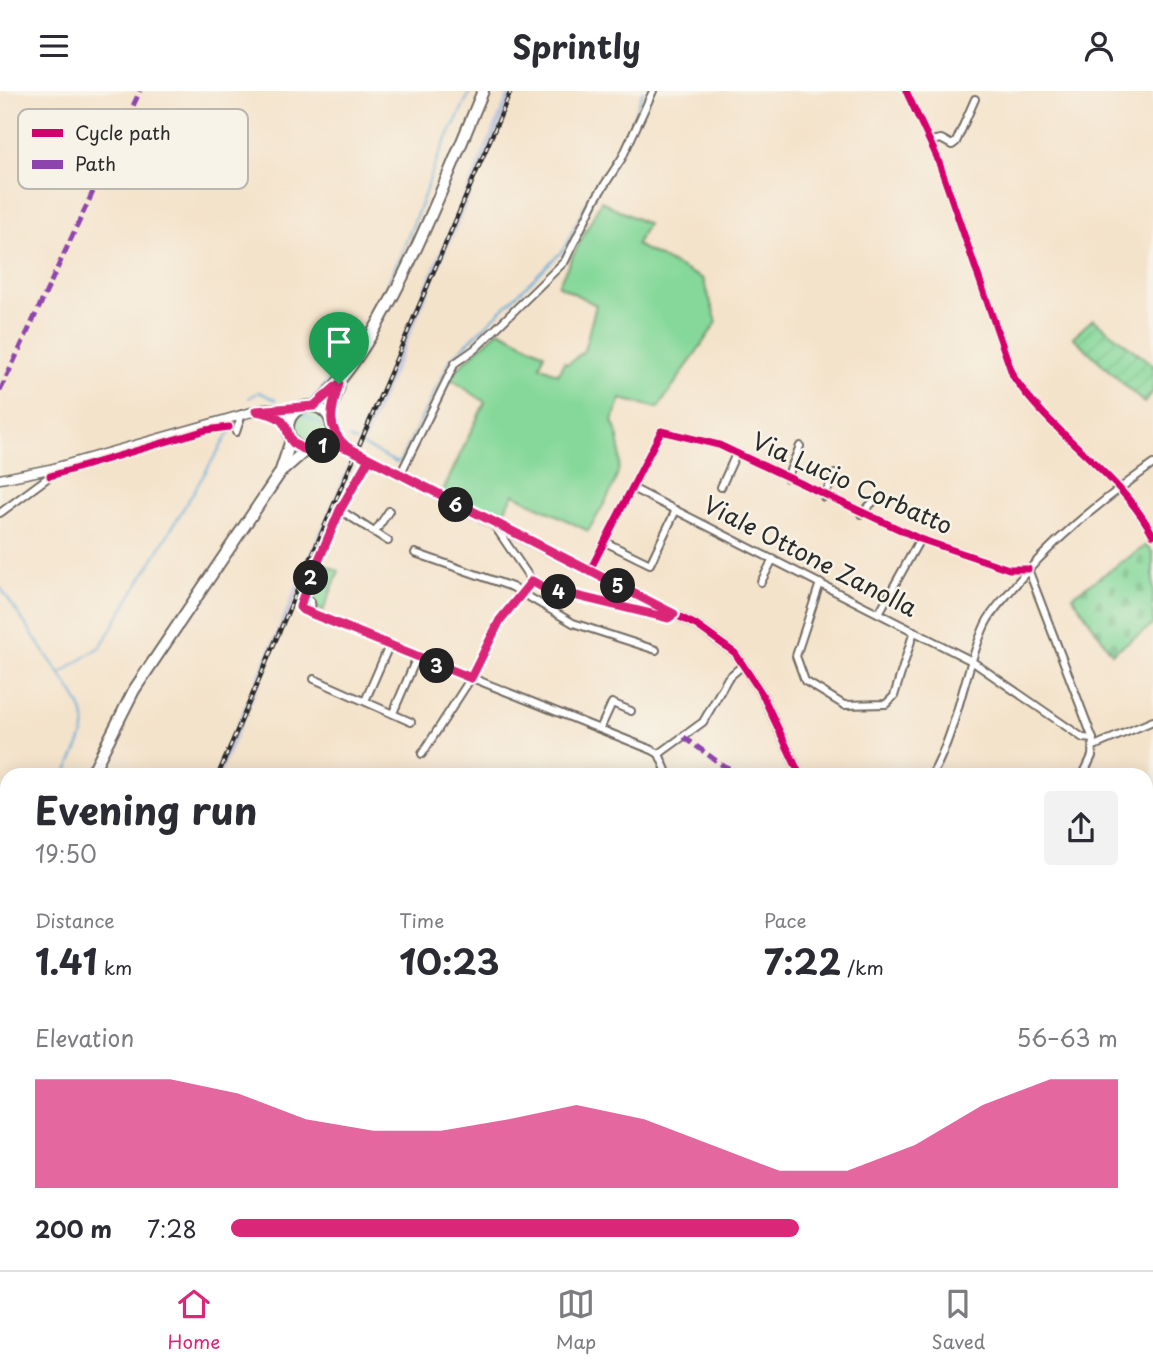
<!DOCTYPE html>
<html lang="en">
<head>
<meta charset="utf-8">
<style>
	:root { --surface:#fff; --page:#f2f2f3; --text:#2b2b33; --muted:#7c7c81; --line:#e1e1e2; --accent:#db2777 }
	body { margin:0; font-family:"Playpen Sans",sans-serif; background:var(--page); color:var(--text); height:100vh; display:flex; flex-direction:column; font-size:26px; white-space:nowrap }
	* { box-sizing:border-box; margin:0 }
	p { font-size:23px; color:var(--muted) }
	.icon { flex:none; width:38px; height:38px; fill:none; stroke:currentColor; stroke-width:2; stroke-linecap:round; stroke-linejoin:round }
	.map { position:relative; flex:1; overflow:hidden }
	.sheet { position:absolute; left:0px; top:677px; width:1153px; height:502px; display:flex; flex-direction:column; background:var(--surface); border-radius:21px 21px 0 0; box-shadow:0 4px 18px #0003 }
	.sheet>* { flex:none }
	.pin { position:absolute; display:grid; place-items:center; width:60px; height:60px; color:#fff; margin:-72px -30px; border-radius:50% 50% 50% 0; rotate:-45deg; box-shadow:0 0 7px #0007 }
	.pin .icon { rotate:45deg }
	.km { position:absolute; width:35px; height:35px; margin:-18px; border-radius:50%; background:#222; color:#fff; font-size:19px; line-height:35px; text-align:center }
	.round { display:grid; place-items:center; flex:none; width:74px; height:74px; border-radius:7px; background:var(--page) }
	.overview { display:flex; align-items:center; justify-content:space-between; height:119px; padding:0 35px }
	h1 { font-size:38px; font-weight:700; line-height:52px }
	.figures { display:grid; grid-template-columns:repeat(3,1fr); gap:10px; height:119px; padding:7px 35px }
	.figures div { display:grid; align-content:center }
	.figures b { font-size:35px; font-weight:700 }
	.figures small { font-size:19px; font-weight:400 }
	.figures p { font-size:19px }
	.chart { height:196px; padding:14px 35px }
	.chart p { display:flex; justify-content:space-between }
	.chart svg { width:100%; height:126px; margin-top:7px; fill:var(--accent); opacity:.7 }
	ul { padding:0 35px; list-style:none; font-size:23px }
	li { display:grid; grid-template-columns:112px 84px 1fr; align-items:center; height:52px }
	li i { height:18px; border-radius:9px; background:var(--accent) }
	header { display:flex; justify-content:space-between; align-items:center; height:91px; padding:0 35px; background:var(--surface); font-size:32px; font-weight:700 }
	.menu { display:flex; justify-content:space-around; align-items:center; height:98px; border-top:2px solid var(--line); background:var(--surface); font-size:19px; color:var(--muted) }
	.menu a { display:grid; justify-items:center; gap:4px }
	.menu .active { color:var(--accent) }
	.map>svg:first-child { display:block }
	.railway { fill:#bcc3de }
	.grass { fill:#85d89a; stroke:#588262; stroke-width:2 }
	.cemetery { fill:url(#cemetery-stones); stroke:#588262; stroke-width:2 }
	.garden { fill:url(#garden-furrows); stroke:#588262; stroke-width:2 }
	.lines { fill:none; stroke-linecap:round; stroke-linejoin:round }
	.stream { stroke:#62abd9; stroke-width:2 }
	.minor-casing { stroke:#716b63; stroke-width:10 }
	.tertiary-casing { stroke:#716b63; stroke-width:11 }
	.primary-casing { stroke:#716b63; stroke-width:14 }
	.minor { stroke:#fff; stroke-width:6 }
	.tertiary { stroke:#fff; stroke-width:8 }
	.primary { stroke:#fff; stroke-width:10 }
	.rail-casing { stroke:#2b2b2b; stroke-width:4.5 }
	.rail { stroke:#f7f3e8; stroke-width:2; stroke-dasharray:5; stroke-linecap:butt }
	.quiet { stroke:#8e44ad; stroke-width:5; stroke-dasharray:10 5; stroke-linecap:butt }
	.cycleway-casing { stroke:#f7f3e8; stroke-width:11 }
	.cycleway { stroke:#d6006c; stroke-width:7 }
	.route-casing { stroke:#fff; stroke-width:14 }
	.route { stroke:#db2777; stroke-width:9 }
	.labels { text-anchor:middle; stroke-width:5; stroke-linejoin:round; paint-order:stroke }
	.street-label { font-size:24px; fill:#2b2b2b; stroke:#f7f3e8 }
	.key { fill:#f7f3e8; stroke:#bab7af; stroke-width:2 }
	.key-label { font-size:19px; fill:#2b2b2b }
</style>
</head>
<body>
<header><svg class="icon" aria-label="menu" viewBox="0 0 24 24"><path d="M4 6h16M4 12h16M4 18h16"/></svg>Sprintly<svg class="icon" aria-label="person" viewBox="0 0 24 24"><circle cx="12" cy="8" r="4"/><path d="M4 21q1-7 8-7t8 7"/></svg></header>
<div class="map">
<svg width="1153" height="1179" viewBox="0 0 1153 1179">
	<defs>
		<pattern id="cemetery-stones" width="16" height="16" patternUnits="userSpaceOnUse" patternTransform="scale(1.75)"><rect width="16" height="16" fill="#85d89a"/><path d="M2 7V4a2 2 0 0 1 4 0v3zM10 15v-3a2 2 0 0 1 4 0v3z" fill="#73ba85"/></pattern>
		<pattern id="garden-furrows" width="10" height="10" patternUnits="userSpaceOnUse" patternTransform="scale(1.75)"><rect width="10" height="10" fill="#85d89a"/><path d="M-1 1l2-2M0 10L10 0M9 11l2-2" fill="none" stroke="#73ba85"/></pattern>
	</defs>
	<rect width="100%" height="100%" fill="#f7f3e8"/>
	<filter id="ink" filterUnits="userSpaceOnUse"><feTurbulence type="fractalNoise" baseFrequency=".0143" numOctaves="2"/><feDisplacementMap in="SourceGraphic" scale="14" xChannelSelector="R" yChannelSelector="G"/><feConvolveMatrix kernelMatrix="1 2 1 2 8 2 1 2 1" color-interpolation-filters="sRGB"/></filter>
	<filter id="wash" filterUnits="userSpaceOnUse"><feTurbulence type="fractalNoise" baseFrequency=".00686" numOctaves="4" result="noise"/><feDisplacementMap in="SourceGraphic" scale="28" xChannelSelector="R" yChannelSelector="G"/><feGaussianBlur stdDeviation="1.57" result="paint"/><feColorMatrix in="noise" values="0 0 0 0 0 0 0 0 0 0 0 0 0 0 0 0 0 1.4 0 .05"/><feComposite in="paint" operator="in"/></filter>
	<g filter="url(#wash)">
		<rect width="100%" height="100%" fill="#f4e3cb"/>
		<!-- railway -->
		<g class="railway">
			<path d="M509,0H515L364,352L359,349Z"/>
			<path d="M353,363L357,365L286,531L220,684H215Z"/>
		</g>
		<!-- grass -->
		<g class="grass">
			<path d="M601,110L647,133L636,154L703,188L717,231L658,317L621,308L612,330C633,373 610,403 588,440L514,403L498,430L442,402L485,311L451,288L459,276L499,239L544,262L540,275L558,283L564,271L568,273L584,260L596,214L558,194Z"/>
			<circle cx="310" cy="337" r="18"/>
			<path d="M321,472L339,480L323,520L313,515L311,509L306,506Z"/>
		</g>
		<!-- cemetery -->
		<path class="cemetery" d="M1147,454L1153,462V534L1112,562L1072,505Z"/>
		<!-- garden -->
		<path class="garden" d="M1093,228L1153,274V301L1144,312L1073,246Z"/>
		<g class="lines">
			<!-- stream -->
			<g class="stream">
				<path d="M320,300C372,239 406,157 432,82C441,54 459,28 470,0"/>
				<path d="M249,307L259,301L276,309"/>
				<path d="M301,323L329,337"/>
				<path d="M348,347L356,351"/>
				<path d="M364,355L397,372L400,370L451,268L564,158L587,110L608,79L630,36L643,0"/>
				<path d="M0,496L59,582"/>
				<path d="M65,684C90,631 94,633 60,583L101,555L236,330"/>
				<path d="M0,857L7,834"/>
				<path d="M215,1179L216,1172"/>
			</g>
		</g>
	</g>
	<g filter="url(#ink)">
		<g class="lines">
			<!-- minor casing -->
			<g class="minor-casing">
				<g id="minor">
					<path d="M906,0L937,66L1013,285C1052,344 1120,382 1153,444"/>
					<path d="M930,50L941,48L952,54L956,51L975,8"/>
					<path d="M236,341L242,323"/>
					<path d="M400,384L455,272L475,258L565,170L596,107L622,67L653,0"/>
					<path d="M787,387L800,355"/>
					<path d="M721,396L736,363"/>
					<path d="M632,397L970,569L1083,647L1093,648"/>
					<path d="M824,406L835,383"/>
					<path d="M340,419L388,450"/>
					<path d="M0,422L50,385V378"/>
					<path d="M861,423L875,409"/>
					<path d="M494,434L532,490L544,497L668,527L674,523"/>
					<path d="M375,441L389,420"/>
					<path d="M605,451L650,473L676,419"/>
					<path d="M415,462L512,496L573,532L656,559"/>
					<path d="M1028,478L1093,648L1092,665L1083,684"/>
					<path d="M589,481L661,340L719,354L920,448L1009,478H1028"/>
					<path d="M761,491L773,468"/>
					<path d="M820,492L796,565L805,590L844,614L886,613L894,605L914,540"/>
					<circle cx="306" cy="514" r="5.5"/>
					<path d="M301,511L340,419L369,368"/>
					<path d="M305,520L652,659L659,663L668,684"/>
					<path d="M879,522L920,448"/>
					<path d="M314,588L411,631"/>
					<path d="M365,610L389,555"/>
					<path d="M393,622L417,566"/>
					<path d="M600,638L612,612L631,620"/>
					<path d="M1094,655L1153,630"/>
					<path d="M422,663L473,584L500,529L532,490"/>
					<path d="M659,663L703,631L728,587L743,574"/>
					<path d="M932,684C958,637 963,583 985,534C990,523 999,513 1007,504C1049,451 1099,412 1153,373"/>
					<path d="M1011,684H1013"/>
					<path d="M1146,791L1153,798"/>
					<path d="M1150,840L1153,825"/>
					<path d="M1146,899L1152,911L1146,947"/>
					<path d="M740,1172L746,1179"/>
					<path d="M964,1172L973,1179"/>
					<path d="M338,1179L352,1172"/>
					<path d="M643,1179L646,1172"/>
					<path d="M841,1179L847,1172"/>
					<path d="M929,1179L933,1172"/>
					<path d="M1007,1179L1013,1172"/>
				</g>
			</g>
			<!-- tertiary casing -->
			<g class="tertiary-casing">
				<g id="tertiary">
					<path d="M262,321L276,324L288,333"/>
					<path d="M332,341L354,360L494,434L696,534L735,562L762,603L800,684"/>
					<path d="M323,355L345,356"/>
					<path d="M0,388L50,378L266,317L298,318"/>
					<path d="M1146,992H1153"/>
				</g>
			</g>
			<!-- primary casing -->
			<g class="primary-casing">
				<g id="primary">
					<circle cx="310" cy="337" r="22"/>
					<path d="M314,315C382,263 448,82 483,0"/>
					<path d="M329,325L339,295"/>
					<path d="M282,380L306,359"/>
					<path d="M91,684L134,599L280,382L291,349"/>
					<path d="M0,903L7,893"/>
				</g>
			</g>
			<!-- minor -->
			<use href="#minor" class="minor"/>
			<!-- tertiary -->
			<use href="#tertiary" class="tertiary"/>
			<!-- primary -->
			<use href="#primary" class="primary"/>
			<!-- rail casing -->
			<g class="rail-casing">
				<g id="rail">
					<path d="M218,684L511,0"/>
					<path d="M108,1179L109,1172"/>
				</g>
			</g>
			<!-- rail -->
			<use href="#rail" class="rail"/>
			<!-- quiet -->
			<g class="quiet">
				<path d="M0,300L140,0"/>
				<path d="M684,646L722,674L739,681"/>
			</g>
			<!-- cycleway casing -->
			<g class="cycleway-casing">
				<g id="cycleway">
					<path d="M906,0L937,66L1013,285C1052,344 1120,382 1153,444"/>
					<path d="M332,341L354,360L494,434L696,534L735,562L762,603L800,684"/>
					<path d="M50,385L206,339L229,336"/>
					<path d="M589,481L661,340L719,354L920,448L1009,478H1028"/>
				</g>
			</g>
			<!-- cycleway -->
			<use href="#cycleway" class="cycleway"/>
		</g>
	</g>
	<g class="lines" filter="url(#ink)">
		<!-- route casing -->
		<g class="route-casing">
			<path id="route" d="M339,293L314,315L256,320C301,327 277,346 301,357C313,363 326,354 339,355C349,356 359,363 369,368L340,419L303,506L300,516L303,519L471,587L500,529L532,490L544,497L668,527L674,523L347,356C325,337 331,319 339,293"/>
		</g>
		<!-- route -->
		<use href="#route" class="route"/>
	</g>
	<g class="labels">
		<!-- street labels -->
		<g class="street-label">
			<text transform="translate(852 393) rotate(24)" y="8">Via Lucio Corbatto</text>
			<text transform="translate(810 466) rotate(27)" y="8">Viale Ottone Zanolla</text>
		</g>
	</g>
	<!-- legend -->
	<rect x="18" y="18" width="230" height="80" rx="10" class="key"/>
	<rect x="32" y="38" width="31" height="8" fill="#d6006c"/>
	<rect x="32" y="69" width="31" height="9" fill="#8e44ad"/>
	<g class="key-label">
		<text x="75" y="49">Cycle path</text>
		<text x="75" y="80">Path</text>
	</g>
</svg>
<div class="pin" style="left:339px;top:293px;background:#1e9e55"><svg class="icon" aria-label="arrive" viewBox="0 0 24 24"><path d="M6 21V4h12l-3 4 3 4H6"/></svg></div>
<b class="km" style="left:323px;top:355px">1</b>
<b class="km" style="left:311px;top:487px">2</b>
<b class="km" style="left:437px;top:575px">3</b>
<b class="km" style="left:559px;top:501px">4</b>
<b class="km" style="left:618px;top:495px">5</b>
<b class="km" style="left:456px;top:414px">6</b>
<section class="sheet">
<div class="overview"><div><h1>Evening run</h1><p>19:50</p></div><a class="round"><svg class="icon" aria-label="share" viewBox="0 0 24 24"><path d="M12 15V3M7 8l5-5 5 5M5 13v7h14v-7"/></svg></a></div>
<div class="figures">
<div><p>Distance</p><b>1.41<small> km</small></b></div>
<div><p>Time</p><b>10:23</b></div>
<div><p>Pace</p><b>7:22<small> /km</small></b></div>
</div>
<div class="chart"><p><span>Elevation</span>56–63 m</p>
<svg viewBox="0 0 160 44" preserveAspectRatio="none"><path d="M0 44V6L10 6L20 6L30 11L40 20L50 24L60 24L70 20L80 15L90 20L100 29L110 38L120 38L130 29L140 15L150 6L160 6V44z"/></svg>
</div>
<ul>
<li><b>200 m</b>7:28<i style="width:64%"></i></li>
</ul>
</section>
</div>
<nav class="menu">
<a class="active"><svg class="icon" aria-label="home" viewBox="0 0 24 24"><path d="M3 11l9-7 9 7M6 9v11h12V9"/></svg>Home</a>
<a><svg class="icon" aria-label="map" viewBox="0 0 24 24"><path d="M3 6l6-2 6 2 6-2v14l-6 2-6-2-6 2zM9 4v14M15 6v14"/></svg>Map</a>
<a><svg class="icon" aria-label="saved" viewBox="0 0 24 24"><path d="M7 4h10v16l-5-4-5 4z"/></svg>Saved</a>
</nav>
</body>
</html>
